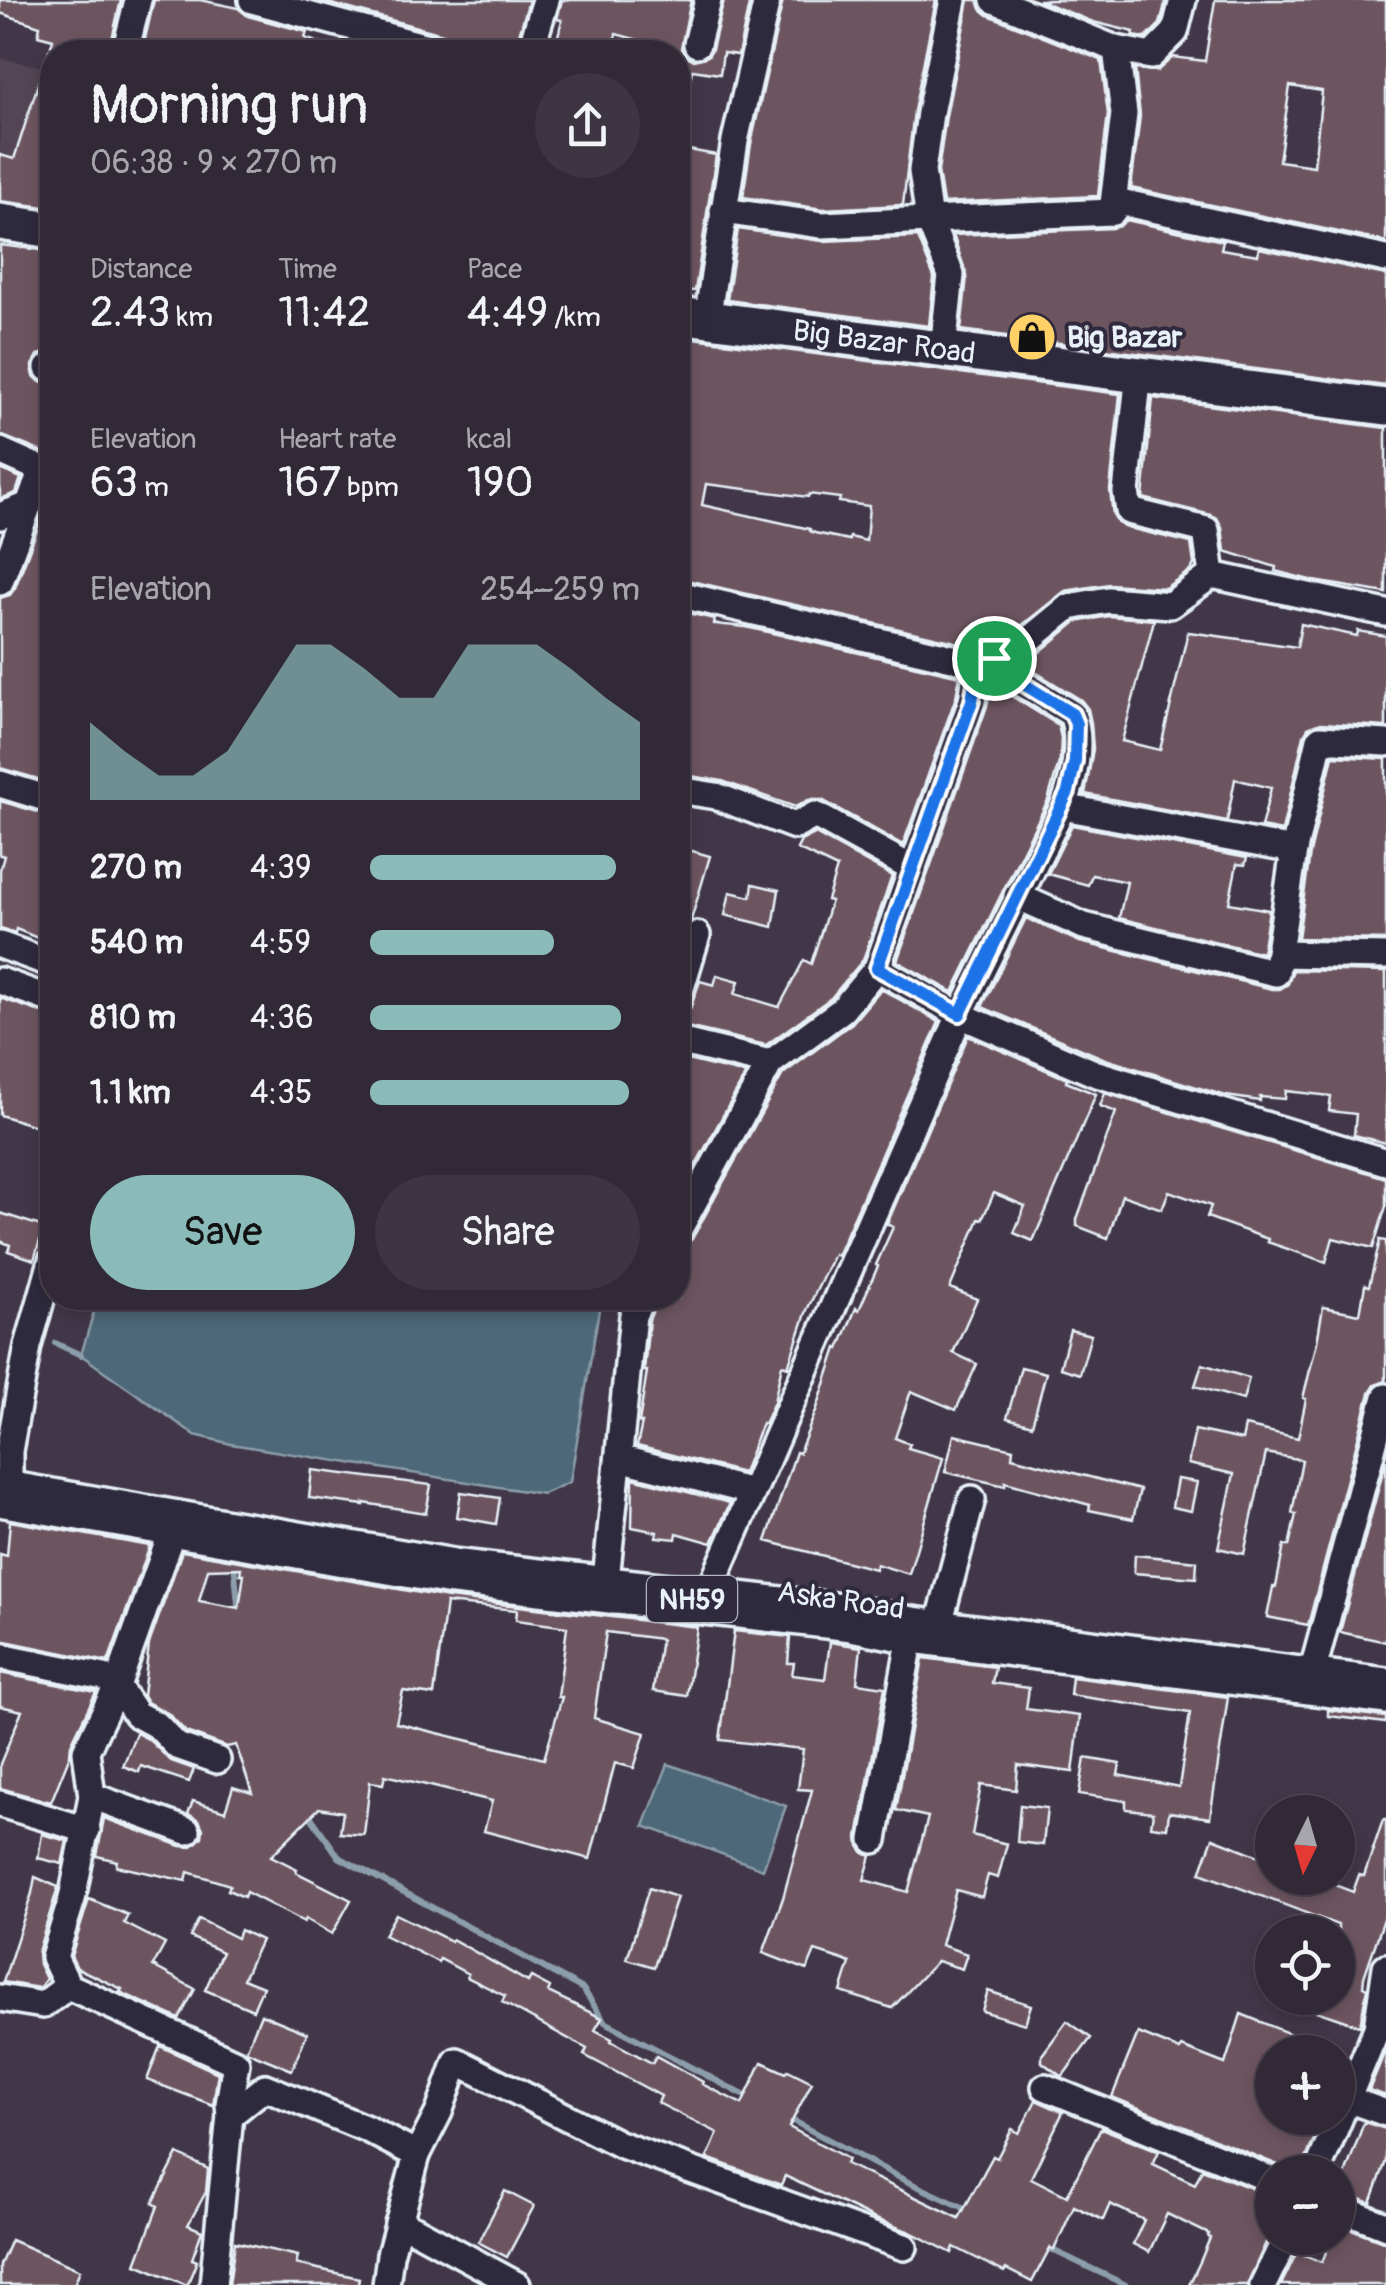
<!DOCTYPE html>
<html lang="en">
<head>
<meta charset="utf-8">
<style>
	:root { --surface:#322936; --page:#3d3542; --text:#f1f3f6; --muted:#a8a6ad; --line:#4d4551; --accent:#8bbbb9 }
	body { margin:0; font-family:Pangolin,sans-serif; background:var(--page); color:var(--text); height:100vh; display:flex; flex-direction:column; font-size:38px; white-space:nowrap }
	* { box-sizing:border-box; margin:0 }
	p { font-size:32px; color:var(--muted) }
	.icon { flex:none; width:55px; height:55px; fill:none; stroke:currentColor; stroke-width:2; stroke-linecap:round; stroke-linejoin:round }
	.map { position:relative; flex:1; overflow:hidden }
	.side { position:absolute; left:40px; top:40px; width:650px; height:1270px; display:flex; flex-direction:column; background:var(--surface); border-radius:40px; box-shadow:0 5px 15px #0003,0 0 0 2px var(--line) }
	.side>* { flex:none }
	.needle { width:65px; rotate:185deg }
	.controls { position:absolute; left:1255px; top:1795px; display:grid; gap:20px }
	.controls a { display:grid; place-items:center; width:100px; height:100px; border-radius:50%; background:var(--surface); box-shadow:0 5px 15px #0003,0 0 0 2px var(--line); font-size:50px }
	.pin { position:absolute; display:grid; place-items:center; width:85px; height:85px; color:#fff; margin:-42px; border:5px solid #fff; border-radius:50%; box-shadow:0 2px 10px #0007 }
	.round { display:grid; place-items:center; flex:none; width:105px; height:105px; border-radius:52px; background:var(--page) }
	.summary { display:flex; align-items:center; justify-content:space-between; height:170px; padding:0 50px }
	h1 { font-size:55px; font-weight:600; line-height:75px }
	.stats { display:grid; grid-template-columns:repeat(3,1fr); gap:15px; height:170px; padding:10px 50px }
	.stats div { display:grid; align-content:center }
	.stats b { font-size:42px; font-weight:600 }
	.stats small { font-size:28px; font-weight:400 }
	.stats p { font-size:28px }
	.chart { height:280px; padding:20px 50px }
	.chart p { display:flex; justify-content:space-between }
	.chart svg { width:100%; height:180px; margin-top:10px; fill:var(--accent); opacity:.7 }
	.cta { display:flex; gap:20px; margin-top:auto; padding:20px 50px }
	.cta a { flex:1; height:115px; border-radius:60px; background:var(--accent); color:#111; font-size:40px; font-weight:600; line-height:115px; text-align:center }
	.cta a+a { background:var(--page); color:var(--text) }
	ul { padding:0 50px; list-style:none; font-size:32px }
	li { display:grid; grid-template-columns:160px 120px 1fr; align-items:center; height:75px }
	li i { height:25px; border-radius:12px; background:var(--accent) }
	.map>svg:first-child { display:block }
	.built { fill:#524453 }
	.water { fill:#4e6778; stroke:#8c9eab; stroke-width:2.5 }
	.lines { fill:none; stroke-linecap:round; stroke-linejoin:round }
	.stream { stroke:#8c9eab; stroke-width:6 }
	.building { fill:#6d5561; stroke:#e8f1f8; stroke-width:2.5; fill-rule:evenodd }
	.street-casing { stroke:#e8f1f8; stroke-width:32 }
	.secondary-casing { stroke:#e8f1f8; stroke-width:42 }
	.highway-casing { stroke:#e8f1f8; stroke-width:52 }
	.street { stroke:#2f2a3d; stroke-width:25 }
	.secondary { stroke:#2f2a3d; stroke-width:35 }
	.highway { stroke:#2f2a3d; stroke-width:45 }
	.route-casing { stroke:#fff; stroke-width:20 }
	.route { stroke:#1a73e8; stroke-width:12 }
	.labels { text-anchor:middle; stroke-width:8; stroke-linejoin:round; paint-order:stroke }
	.shield { fill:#2f2a3d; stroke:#b0b5c0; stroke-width:2.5 }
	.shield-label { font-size:28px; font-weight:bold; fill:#e8f1f8 }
	.poi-label { font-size:30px; font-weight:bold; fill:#e8f1f8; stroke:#2f2a3d; text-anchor:start }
	.street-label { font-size:30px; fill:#e8f1f8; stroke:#2f2a3d }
</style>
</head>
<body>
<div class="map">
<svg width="1386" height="2285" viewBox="0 0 1386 2285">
	<rect width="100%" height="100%" fill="#423748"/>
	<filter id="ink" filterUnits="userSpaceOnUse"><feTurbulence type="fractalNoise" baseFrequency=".01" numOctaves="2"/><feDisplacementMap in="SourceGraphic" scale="20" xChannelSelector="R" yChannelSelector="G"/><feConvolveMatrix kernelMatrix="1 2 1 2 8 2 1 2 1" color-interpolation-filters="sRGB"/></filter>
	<g filter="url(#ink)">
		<!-- built -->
		<path class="built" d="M0,58L52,69V277L0,269Z"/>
		<!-- water -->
		<g class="water">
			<path d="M98,1298H601L570,1482L543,1494L231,1444L195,1435L81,1355Z"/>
			<path d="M668,1764L786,1806L763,1869L644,1826Z"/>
		</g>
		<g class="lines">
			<!-- stream -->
			<g class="stream">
				<path d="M55,1343L81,1355"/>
				<path d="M234,1562L239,1615"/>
				<path d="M306,1810L339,1857L583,1989L605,2022L753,2100"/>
				<path d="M786,2117L906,2181L971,2211"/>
				<path d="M1046,2247L1126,2285"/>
			</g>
		</g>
		<!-- building -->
		<g class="building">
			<path d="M0,0H121L109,52H74L51,46L53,39L38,35L40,26L0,13Z"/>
			<path d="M154,0H200L238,8L248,16L307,32L305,38L338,50V52H142Z"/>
			<path d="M317,0H529L514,52H462L458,41L450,36Z"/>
			<path d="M562,0H691L681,48L685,55L694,60L708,56L712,49L724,0H750L738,55L723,53L720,74L692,70L686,102L678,101V52H645L646,42L616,34L612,52H554L562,20L557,19Z"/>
			<path d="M783,0H936L914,111L903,205L823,209L743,197L751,144Z"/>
			<path d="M969,0H978L981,9L988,15L1101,60L1108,114L1098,196L943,203L938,171L946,116Z"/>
			<path d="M1038,0H1166L1160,24L1146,38L1133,36L1134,32L1093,22Z"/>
			<path d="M1215,0H1386V242L1131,188L1140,116L1135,69L1157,71L1173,57L1205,61ZM1290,86L1322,91L1314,166L1279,161Z"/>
			<path d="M345,42L385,52H343Z"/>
			<path d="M49,50L52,51V152L47,169L52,170V208L0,201V155L14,159Z"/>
			<path d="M678,148L716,155L695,291L678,290Z"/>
			<path d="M1126,220L1223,241L1221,249L1258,255L1259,248L1386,275V386L961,330L967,276L953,235L1113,228L1120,226Z"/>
			<path d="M738,229L822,241L918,237L934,277L929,326L727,300Z"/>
			<path d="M0,245L41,250V252L52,254V342L49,352L38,355L32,368L34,376L40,382L52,386V456L0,435Z"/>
			<path d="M678,336L1120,394L1110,490L1113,515L1118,523L1125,527L1191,543L1194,564L1191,570L1165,588L1109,584L1065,591L1006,638L977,647L678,578ZM706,484L808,497L809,494L840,498L839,502L869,506L866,541L850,537L849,540L815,533L810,531V529L702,505Z"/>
			<path d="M1153,398L1386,428V593L1314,581L1275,571L1276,567L1225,551L1222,527L1217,518L1211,515L1143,498Z"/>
			<path d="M0,469L21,478L16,493L0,499Z"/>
			<path d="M52,490V783L0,768V598L10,595L15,588Z"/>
			<path d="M678,611L715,619L714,624L746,627L960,676L956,697L903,845L822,800H808L795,807L722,781L678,774Z"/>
			<path d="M1109,616L1154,620L1122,741L1160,750L1188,632L1297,647L1301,624L1357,636L1358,631L1386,636V727L1321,723L1308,728L1304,735L1282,831L1261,827L1271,788L1235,779L1227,821L1085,794L1093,749L1091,723L1088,709L1081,700L1024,665L1076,622Z"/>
			<path d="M992,680L1000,689L1058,725L1061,738L1060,759L1048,800L953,992L897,961L987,706Z"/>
			<path d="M1333,756L1386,759V940L1298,938L1310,853Z"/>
			<path d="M0,801L52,816V944L16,929L15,933L0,929V870L4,856L0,855Z"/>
			<path d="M1072,825L1247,858L1245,865L1237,864L1229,903L1269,910L1262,953L1119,918L1127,882L1092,875L1088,885L1048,874Z"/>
			<path d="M815,834L892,876L863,960L831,998L766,1045L678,1025V1014L690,1009L700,981L714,985L717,975L739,981L735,994L779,1007L804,960L811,964L831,901L827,900L837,868L797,849L801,841Z"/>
			<path d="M678,847L710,856L691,920L682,929L678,943Z"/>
			<path d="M753,884L779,890L773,927L725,915L730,892L751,897Z"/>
			<path d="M1026,918L1080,942L1272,989H1280L1288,984L1293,970L1386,972V1143L1354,1135L1356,1114L1329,1111L1331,1096L1286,1091L1285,1099L1260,1097V1101L1226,1096L1105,1059L982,1007Z"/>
			<path d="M881,989L939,1022L837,1256L834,1254L807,1310L788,1367L782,1365L774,1402L764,1424L762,1423L743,1473L637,1446L642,1423H639L647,1371H644L649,1320L658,1298H678V1247L686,1245L692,1239L783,1074L852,1023Z"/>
			<path d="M0,998L52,1016V1131L0,1115Z"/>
			<path d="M968,1036L1067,1079L1066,1082L1096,1094L1033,1241L1014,1233L1025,1206L994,1193L982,1220L979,1219L950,1288L977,1299L953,1353L977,1364L956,1410L911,1391L895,1438L910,1444L908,1448L943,1458L909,1574L876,1564L875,1569L766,1541L796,1452L799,1453L816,1411L837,1348L839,1349L856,1308L859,1310L878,1266L876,1265L893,1227L887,1224Z"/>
			<path d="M679,1058L746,1074L680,1193L678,1192Z"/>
			<path d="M1105,1093L1386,1178V1206L1373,1248L1333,1238L1326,1262L1267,1242L1268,1239L1207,1217L1211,1206L1169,1191L1162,1209L1122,1195L1108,1238L1077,1226V1219L1116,1112L1100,1106Z"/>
			<path d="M0,1213L44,1227L34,1260L8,1251L10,1245L0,1241Z"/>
			<path d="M1380,1240L1386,1241V1381L1375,1385L1370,1393L1308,1625L1267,1617L1273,1587H1276L1284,1545L1289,1546L1296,1514L1292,1513L1302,1460L1266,1453L1244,1554L1218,1548L1234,1474L1188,1464L1195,1430L1242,1440L1245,1426L1298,1438L1306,1399L1303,1398L1317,1342L1323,1307L1360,1314L1365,1285L1369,1286Z"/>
			<path d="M1070,1330L1091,1335L1080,1374L1060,1368Z"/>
			<path d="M1202,1364L1249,1378L1243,1400L1195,1386Z"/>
			<path d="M1021,1367L1046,1373L1032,1425L1007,1418Z"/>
			<path d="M954,1435L1013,1449L1012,1457L1140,1490L1133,1519L1089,1510L1090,1505L1005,1482V1486L945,1472Z"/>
			<path d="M1386,1460V1642L1340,1632Z"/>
			<path d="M312,1470L431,1485L426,1513L364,1503V1505L309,1498Z"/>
			<path d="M633,1478L730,1503L712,1543L677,1533L676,1539L656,1537L657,1532L632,1527Z"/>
			<path d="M1177,1479L1197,1482L1191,1511L1172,1507Z"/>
			<path d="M461,1492L500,1498L496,1524L457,1517Z"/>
			<path d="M10,1521L150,1546L108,1662L0,1640V1554L7,1556Z"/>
			<path d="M182,1551L449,1598L697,1627L687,1696L653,1691L661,1639L606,1632L594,1718L645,1733L634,1768L615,1763L590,1859L484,1831L492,1801L385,1775L383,1784L370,1782L364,1835L340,1833L343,1812L319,1808L271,1856L297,1869L296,1872L351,1900L332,1934L306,1919L304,1922L246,1892L244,1897L228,1890L230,1885L188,1872L186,1881L116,1866L117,1861L97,1856L104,1818L181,1846L191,1847L202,1837L203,1829L199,1820L188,1814L193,1801L225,1811L233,1787L252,1793L236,1745L227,1747L186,1732L169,1714L147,1702L143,1695L149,1644ZM241,1568L240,1574H244L239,1608L199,1601L208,1569ZM446,1603L517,1610L516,1620L567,1627L558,1697H562L544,1759L396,1723L403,1691L434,1695Z"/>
			<path d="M1135,1555L1197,1561L1196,1578L1134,1573Z"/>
			<path d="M734,1631L790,1637L788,1663H794L792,1675L825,1679L830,1642L861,1647L857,1683L885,1687L858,1837L859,1846L864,1853L871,1856L864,1880L908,1892L928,1817L896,1810L923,1658L995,1667L992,1683L1029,1688L1026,1709L1080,1716L1073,1772L1018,1765L1016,1790L981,1785L972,1835L1007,1844L998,1878L988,1875L982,1897L956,1890L941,1945L967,1954L962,1969L937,1961L892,2008L841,1992L850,1963L843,1960L815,1951L807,1970L763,1953L783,1898L812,1790L798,1789L803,1749L720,1740Z"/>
			<path d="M0,1673L96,1692L71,1744L70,1755L51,1802L0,1788V1764L22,1711L0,1706Z"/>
			<path d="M1072,1677L1228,1697L1210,1818L1169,1812L1167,1828L1151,1826L1153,1812L1126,1809V1801L1079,1794L1085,1758L1120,1764L1118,1775L1179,1787L1190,1713L1070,1695Z"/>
			<path d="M1328,1710L1386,1717V1723L1328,1716Z"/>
			<path d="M136,1733L148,1739L171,1761L194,1769L189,1782L141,1766L139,1772L123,1766Z"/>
			<path d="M1020,1805L1047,1808L1043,1845L1017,1842Z"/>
			<path d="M1383,1820H1386V1913L1364,1977L1363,1986L1367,1988L1360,2026L1316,2011L1321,1998H1338V1925L1200,1873L1213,1838L1272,1861V1878H1316L1353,1892L1359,1875L1364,1876Z"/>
			<path d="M42,1834L67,1841L62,1864L38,1858Z"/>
			<path d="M35,1877L58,1887L38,1952L39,1964L46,1979L39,1988L3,1982L32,1893Z"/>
			<path d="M649,1888L677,1897L654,1967L627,1959Z"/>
			<path d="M89,1899L128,1915L124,1923L165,1944L153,1966L195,1989L179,2019L120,1992L122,1989L77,1968L71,1956Z"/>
			<path d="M396,1914L451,1941L452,1939L528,1982L531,1977L550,1987L548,1992L602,2018L595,2030L612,2039L611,2041L652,2063L656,2056L703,2082L702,2084L742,2104L762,2062L786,2073L788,2070L812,2082L789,2127L848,2159L846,2164L959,2218L993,2156L997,2158L1012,2129L1019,2133L1036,2100L1063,2112L1031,2178L1067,2196L1101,2128L1159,2151L1153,2164L1195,2184L1202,2169L1272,2196V2229L1247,2285H1189L1200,2262L1210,2238L1208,2236L1209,2234L1167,2214L1149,2252L1133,2244L1144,2220L1110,2204L1103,2220L1074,2206L1054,2250L1050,2248L1032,2282L1006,2269L1004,2272L954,2247L952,2253L910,2232L873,2218L785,2176L781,2185L707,2158L718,2133L658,2103L661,2096L584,2055L587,2049L502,2002L505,1996L467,1977L468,1974L440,1959L438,1962L384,1935Z"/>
			<path d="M199,1919L237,1938L240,1930L261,1940L243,1979L263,1987L253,2010L205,1990L222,1952L190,1937Z"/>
			<path d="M988,1991L1031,2005L1025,2024L982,2011Z"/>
			<path d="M261,2014L307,2033L292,2070L246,2051Z"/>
			<path d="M1241,2014L1335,2052H1272V2118H1322L1301,2172H1286L1278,2165L1112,2097L1138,2033L1180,2050L1182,2047L1225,2064Z"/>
			<path d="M1067,2021L1091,2038L1062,2077L1042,2062V2055Z"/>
			<path d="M160,2046L218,2073L213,2105L147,2080Z"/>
			<path d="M1386,2049V2096L1369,2090Z"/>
			<path d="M1364,2122L1386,2129V2161L1371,2203L1339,2191Z"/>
			<path d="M178,2154L208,2169L206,2192L188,2225L202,2231L192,2259L197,2261L187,2285L136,2264L158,2206L153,2203Z"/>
			<path d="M505,2191L534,2206L507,2257L478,2242Z"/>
			<path d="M1338,2224L1386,2242V2285H1281L1297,2252L1322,2262L1332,2238H1338Z"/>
			<path d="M11,2240L80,2270L74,2285H0V2265Z"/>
			<path d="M235,2242L298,2256L296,2264L359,2278L358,2285H229Z"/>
		</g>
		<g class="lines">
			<!-- street casing -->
			<g class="street-casing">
				<g id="street">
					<path d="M252,0L446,52"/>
					<path d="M994,0L1116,49L1151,56L1175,32L1183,0"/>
					<path d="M697,44L708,0"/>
					<path d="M1116,49L1124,114L1112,212L1120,202L1386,259"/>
					<path d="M125,52L138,0"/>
					<path d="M530,52L546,0"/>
					<path d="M723,211L822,225L929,220L922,171L930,113L953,0"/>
					<path d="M707,320L735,141L767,0"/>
					<path d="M943,350L951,275L929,220L1112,212"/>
					<path d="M48,368L52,370"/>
					<path d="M0,451L52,474"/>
					<path d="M0,516L29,505"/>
					<path d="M1212,575L1386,613"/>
					<path d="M0,582L42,469"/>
					<path d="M678,594L978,664L1014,652L1069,607L1108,600L1170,605L1212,575L1206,530L1129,511L1126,492L1139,373"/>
					<path d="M994,659L1009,675L1072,714C1083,742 1074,780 1063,807"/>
					<path d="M0,784L52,800"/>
					<path d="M678,790L716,796L795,826L815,815L913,869"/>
					<path d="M1017,896L1084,926L1276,973L1294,850L1320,739L1386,743"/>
					<path d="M0,945L52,964"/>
					<path d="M1279,954L1386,956"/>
					<path d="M877,968L960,1015L1063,807L1294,850"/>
					<path d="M0,981L52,1000"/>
					<path d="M678,998L697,935"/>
					<path d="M678,1041L770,1063"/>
					<path d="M678,1231L770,1063L842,1010L877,968L972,701L978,664"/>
					<path d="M619,1458L752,1492"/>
					<path d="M9,1494V1451L28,1346L52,1261"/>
					<path d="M178,1515L117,1686L136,1714L158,1726L177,1746L217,1760"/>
					<path d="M607,1570L633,1315L642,1298"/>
					<path d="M713,1583L960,1015L1094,1073L1386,1162"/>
					<path d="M942,1613L972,1499"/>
					<path d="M0,1656L104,1677L117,1686L86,1751L92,1796L72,1899L54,1957L68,1986"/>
					<path d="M1310,1681L1386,1397"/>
					<path d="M92,1796L187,1831"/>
					<path d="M0,1804L87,1830"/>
					<path d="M874,1840L912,1630"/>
					<path d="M0,1998L43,2005L68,1986L236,2063L229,2104L230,2115"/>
					<path d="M1045,2087L1272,2180"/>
					<path d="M1347,2099L1386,2113"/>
					<path d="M417,2155L439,2112L457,2061L619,2144L904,2247"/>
					<path d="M1317,2172L1377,2028L1386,1967"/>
					<path d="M1338,2207L1386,2226"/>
					<path d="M398,2223L416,2230L517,2285"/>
					<path d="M213,2285L230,2115L265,2087L367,2129L417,2155L390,2255L386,2285"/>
					<path d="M1263,2285L1286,2238"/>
				</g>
			</g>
			<!-- secondary casing -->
			<g class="secondary-casing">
				<g id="secondary">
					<path d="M0,222L52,230"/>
					<path id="s1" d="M678,315L1386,407"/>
				</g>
			</g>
			<!-- highway casing -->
			<g class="highway-casing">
				<path id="highway" d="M0,1493L453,1572L851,1618L912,1630L1386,1691"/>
			</g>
			<!-- street -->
			<use href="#street" class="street"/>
			<!-- secondary -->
			<use href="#secondary" class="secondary"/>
			<!-- highway -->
			<use href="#highway" class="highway"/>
		</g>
	</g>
	<g class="lines" filter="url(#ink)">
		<!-- route casing -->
		<g class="route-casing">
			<path id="route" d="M994,658L1009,675L1072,714L1076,724L1075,761L1068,792L960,1014L877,968L972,701L978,664Z"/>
		</g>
		<!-- route -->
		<use href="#route" class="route"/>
	</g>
	<!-- icons -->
	<defs>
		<g id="shop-disc" transform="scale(2.5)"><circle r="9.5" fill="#ffd166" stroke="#2f2a3d"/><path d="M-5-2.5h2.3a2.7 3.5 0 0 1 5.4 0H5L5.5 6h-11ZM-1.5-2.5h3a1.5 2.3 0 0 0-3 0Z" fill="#111"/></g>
	</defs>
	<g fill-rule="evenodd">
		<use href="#shop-disc" x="1032" y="337"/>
	</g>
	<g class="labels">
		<!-- shield labels -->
		<rect class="shield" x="647" y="1576" width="90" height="46" rx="8"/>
		<g class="shield-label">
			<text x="692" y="1609">NH59</text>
		</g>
		<!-- poi labels -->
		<g class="poi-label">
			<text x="1067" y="347">Big Bazar</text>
		</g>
		<!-- street labels -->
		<g class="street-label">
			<text dy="10" stroke="none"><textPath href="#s1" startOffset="208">Big Bazar Road</textPath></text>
			<text transform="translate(841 1600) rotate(8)" y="10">Aska Road</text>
		</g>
	</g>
</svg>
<div class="controls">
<a><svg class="needle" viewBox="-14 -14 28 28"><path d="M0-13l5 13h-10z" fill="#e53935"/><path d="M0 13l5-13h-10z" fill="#a8a6ad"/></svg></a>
<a><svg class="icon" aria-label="locate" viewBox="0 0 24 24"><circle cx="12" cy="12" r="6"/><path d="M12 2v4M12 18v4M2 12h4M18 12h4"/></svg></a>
<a>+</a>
<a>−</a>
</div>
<div class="pin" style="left:994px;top:658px;background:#1e9e55"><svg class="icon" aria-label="arrive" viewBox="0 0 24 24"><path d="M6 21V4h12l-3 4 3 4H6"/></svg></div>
<section class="side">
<div class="summary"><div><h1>Morning run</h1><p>06:38 · 9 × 270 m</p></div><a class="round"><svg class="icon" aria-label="share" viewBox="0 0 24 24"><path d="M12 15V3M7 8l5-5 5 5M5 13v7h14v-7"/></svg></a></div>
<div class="stats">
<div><p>Distance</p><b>2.43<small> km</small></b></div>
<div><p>Time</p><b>11:42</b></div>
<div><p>Pace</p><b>4:49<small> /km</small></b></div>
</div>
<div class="stats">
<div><p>Elevation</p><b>63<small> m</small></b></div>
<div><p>Heart rate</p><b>167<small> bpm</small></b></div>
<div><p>kcal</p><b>190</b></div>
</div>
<div class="chart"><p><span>Elevation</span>254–259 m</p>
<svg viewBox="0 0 160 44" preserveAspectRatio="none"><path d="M0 44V25L10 32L20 38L30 38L40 32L50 19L60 6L70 6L80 12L90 19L100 19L110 6L120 6L130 6L140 12L150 19L160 25V44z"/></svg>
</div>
<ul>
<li><b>270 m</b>4:39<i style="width:91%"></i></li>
<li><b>540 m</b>4:59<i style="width:68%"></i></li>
<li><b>810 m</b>4:36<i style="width:93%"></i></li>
<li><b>1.1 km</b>4:35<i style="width:96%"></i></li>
</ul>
<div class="cta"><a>Save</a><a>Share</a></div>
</section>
</div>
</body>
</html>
